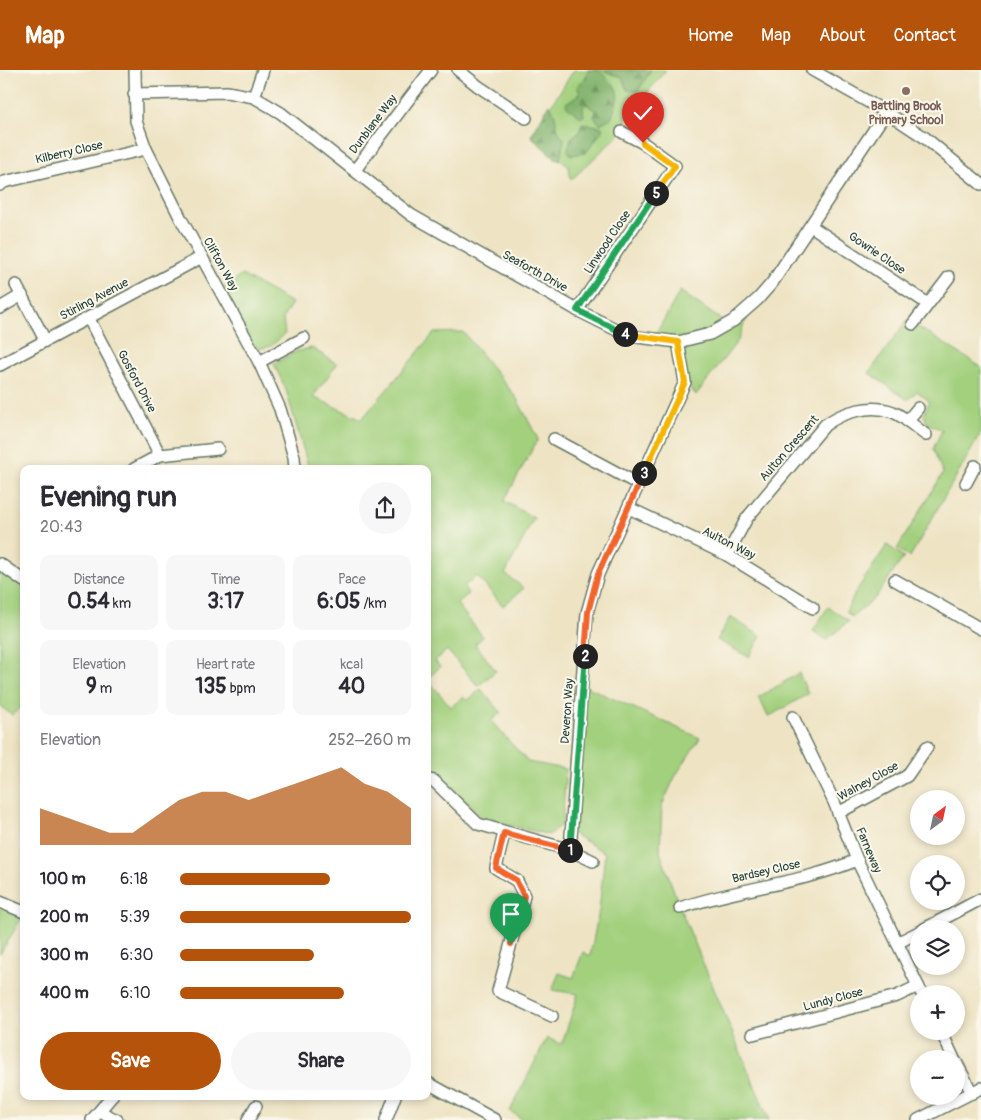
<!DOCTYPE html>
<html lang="en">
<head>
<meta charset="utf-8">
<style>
	:root { --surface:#fff; --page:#f7f7f7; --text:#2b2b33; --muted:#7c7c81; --accent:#b45309 }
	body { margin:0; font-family:Pangolin,sans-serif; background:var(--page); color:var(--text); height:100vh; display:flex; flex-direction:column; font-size:19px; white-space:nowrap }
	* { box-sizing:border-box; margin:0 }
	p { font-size:16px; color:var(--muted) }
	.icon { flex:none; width:28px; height:28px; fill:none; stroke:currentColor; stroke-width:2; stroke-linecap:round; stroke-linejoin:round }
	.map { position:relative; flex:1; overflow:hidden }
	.panel { position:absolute; left:20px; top:395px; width:411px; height:635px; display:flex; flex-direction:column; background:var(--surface); border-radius:10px; box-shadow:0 2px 8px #0003 }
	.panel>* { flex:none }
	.needle { width:32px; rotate:33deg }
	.controls { position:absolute; left:910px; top:720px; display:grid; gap:10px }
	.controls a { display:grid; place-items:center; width:55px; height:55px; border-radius:50%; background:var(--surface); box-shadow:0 2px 8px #0003; font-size:25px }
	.pin { position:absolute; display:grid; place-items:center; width:42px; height:42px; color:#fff; margin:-51px -21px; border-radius:50% 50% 50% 0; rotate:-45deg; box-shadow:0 0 5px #0007 }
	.pin .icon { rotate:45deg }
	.km { position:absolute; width:25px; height:25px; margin:-12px; border-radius:50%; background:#222; color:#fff; font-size:14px; line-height:25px; text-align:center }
	.round { display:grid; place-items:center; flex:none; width:52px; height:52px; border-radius:26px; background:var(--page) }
	.head { display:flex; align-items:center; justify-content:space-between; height:85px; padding:0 20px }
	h1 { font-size:28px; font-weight:700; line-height:38px }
	.figures { display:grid; grid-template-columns:repeat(3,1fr); gap:8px; height:85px; padding:5px 20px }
	.figures div { display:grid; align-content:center; border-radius:10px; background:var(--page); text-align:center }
	.figures b { font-size:21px; font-weight:700 }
	.figures small { font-size:14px; font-weight:400 }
	.figures p { font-size:14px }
	.chart { height:140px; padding:10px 20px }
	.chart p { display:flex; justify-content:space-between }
	.chart svg { width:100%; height:90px; margin-top:5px; fill:var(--accent); opacity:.7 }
	.primary-button { display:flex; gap:10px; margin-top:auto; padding:10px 20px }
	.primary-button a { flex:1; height:58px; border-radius:30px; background:var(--accent); color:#fff; font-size:20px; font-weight:700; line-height:58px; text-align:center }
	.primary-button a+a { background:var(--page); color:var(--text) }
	ul { padding:0 20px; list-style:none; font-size:16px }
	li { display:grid; grid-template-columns:80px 60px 1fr; align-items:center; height:38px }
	li i { height:12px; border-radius:6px; background:var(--accent) }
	header { display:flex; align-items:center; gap:30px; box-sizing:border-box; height:70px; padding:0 25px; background:var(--accent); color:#fff }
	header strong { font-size:24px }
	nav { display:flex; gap:28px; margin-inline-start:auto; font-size:18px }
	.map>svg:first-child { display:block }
	.green { fill:#a2d07d; stroke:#608658 }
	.forest { fill:url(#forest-firs); stroke:#507850 }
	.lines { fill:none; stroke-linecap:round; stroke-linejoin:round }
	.street-casing { stroke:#677766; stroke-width:14 }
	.street { stroke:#fff; stroke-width:11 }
	.split-1-casing { stroke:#fff; stroke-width:10 }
	.split-2-casing { stroke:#fff; stroke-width:10 }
	.split-3-casing { stroke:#fff; stroke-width:10 }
	.split-4-casing { stroke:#fff; stroke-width:10 }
	.split-5-casing { stroke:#fff; stroke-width:10 }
	.split-6-casing { stroke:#fff; stroke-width:10 }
	.split-1 { stroke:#f0652b; stroke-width:6 }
	.split-2 { stroke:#22a559; stroke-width:6 }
	.split-3 { stroke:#f0652b; stroke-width:6 }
	.split-4 { stroke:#f5b400; stroke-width:6 }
	.split-5 { stroke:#22a559; stroke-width:6 }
	.split-6 { stroke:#f5b400; stroke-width:6 }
	.education-dot { fill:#8d6e63; stroke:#fbf7ec; stroke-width:2 }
	.labels { text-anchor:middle; stroke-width:4; stroke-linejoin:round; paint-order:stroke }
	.education-label { font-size:12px; font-weight:bold; fill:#785e54; stroke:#fbf7ec }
	.street-label { font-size:12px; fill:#1f3d34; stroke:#fbf7ec }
</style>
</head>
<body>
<header>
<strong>Map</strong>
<nav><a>Home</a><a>Map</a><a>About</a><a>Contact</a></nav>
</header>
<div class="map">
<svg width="981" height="1050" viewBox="0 0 981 1050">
	<defs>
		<pattern id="forest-firs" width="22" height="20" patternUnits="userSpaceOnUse" patternTransform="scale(1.25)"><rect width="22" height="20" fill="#81b26c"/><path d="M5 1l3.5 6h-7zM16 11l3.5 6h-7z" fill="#69925a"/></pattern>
	</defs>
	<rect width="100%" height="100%" fill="#fbf7ec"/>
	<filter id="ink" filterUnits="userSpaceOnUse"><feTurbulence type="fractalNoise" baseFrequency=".02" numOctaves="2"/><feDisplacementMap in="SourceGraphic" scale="10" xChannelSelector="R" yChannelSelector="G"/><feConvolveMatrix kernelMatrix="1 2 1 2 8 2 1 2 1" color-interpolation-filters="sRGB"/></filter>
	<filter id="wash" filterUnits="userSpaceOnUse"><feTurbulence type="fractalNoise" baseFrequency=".0096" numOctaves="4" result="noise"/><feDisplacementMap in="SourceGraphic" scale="20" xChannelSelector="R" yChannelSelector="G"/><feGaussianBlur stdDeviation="1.12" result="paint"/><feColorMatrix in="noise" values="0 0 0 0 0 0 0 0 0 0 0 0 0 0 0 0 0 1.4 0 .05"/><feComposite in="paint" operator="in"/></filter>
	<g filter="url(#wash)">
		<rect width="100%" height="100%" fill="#eee4c4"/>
		<!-- green -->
		<g class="green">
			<path d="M574,0H666L626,49L622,62L571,110L569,97L531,66Z"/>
			<path d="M242,205L292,233L283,248L285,264L271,276L253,280L220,220Z"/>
			<path d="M680,221L727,254L749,237L739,269L696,325L687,314L678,272L653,269Z"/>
			<path d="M907,250L981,297V363L910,487L897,479L943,403L933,379L942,360L927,353L924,345L929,331L917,321L908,330L869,303Z"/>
			<path d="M463,262L516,327L538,369L504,431L534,448L505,504L524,518L503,536L477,506L464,516L468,524L457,534L483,567L475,574L496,601L478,616L447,580L435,591L440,597L428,608V399H309L286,320L274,294L297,281L312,278L337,294L313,327L362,349L434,263Z"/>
			<path d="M887,475L904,487L875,528L852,547L846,542L855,523Z"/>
			<path d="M0,498L24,516V635L12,645L0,636Z"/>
			<path d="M828,537L849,551L826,570L813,561Z"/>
			<path d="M730,547L761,566L749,587L717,570Z"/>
			<path d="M799,603L808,624L768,647L759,627Z"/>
			<path d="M428,610L451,637L463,627L467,631L481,619L501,642L491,651L528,692L566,699L562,754L549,765L482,748L437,705L428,703Z"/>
			<path d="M583,615L700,668L676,705L662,735L660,782L680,838L769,1050H523L510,1041L547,968L562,974L578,924L552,920L559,903L573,908L583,882L590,886L599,841L605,783L572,763Z"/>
			<path d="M0,833L24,844L0,884Z"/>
		</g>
		<!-- forest -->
		<g class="forest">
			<path d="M588,0H598C620,19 622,21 611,48L600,54L594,47L596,41L586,34L583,37L584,46L581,47L567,37L566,33L580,24L577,16L585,9Z"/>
			<path d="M602,0H651L638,21L627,20L622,8Z"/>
			<path d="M549,34C559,47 553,57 564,69L560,90L553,87L531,66Z"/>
			<path d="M582,53L602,57V61L586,83L571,85L568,80L571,68L579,62Z"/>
		</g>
	</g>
	<g filter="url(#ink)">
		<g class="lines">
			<!-- street casing -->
			<g class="street-casing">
				<g id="street">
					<path d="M135,0L136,51L146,79L181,149L259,292L280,339L294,387L295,399"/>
					<path d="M458,0L478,16L526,48"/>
					<path d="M812,0L886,42L924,67L981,114"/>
					<path d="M134,24L227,22L254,27L281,43L411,145L577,240L629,266L678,272L710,264L733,251L758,229L772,213L886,42"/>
					<path d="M254,27L263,0"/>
					<path d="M355,100L431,0"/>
					<path d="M0,115L4,112L146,79"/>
					<path d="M811,156L928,234"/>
					<path d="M16,215L45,270"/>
					<path d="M0,238L22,225"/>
					<path d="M577,240L675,96L643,73L622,62"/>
					<path d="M89,249L160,385"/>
					<path d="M913,254L949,207"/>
					<path d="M259,292L304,268"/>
					<path d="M0,295L202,187"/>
					<path d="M907,351L918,338"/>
					<path d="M554,369L638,414"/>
					<path d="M134,399L160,385L218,379"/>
					<path d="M966,413L975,396"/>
					<path d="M629,438L727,485L813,538"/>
					<path d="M727,485L747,448L825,355C844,341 871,334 893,342C905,347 916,358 926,365"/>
					<path d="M0,494L24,511"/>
					<path d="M895,510L981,559"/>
					<path d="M793,647L834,732L857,790L922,924"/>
					<path d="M428,710L434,711L478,754L570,780L587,543L598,504L685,312L678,272"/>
					<path d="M838,743L907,706L927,677"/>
					<path d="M504,763L496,798L517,811L524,826L498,921L552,946"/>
					<path d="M570,780L593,791"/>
					<path d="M0,832L24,842"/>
					<path d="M680,838C738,818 801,814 857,790"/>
					<path d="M924,859L981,829"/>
					<path d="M897,873L919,862"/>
					<path d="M941,961L954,989"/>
					<path d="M753,964L897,926L918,916"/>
					<path d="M956,992L972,1023"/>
					<path d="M428,1013L495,1050"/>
					<path d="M100,1042L117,1050"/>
					<path d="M92,1050L112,1026"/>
					<path d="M248,1050L256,1036"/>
					<path d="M386,1050L395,1026"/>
					<path d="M918,1050L981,1018"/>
				</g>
			</g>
			<!-- street -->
			<use href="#street" class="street"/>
		</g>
	</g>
	<g class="lines" filter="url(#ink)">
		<!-- split-1 casing -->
		<g class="split-1-casing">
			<path id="split-1" d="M511,874L524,826L516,810L496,798L504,763L570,780"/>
		</g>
		<!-- split-2 casing -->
		<g class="split-2-casing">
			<path id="split-2" d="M570,780L585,586"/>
		</g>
		<!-- split-3 casing -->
		<g class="split-3-casing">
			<path id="split-3" d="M585,586L588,542L598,504L644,403"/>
		</g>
		<!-- split-4 casing -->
		<g class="split-4-casing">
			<path id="split-4" d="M625,264L678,272L685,312L644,403"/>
		</g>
		<!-- split-5 casing -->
		<g class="split-5-casing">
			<path id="split-5" d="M625,264L577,240L656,123"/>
		</g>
		<!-- split-6 casing -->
		<g class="split-6-casing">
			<path id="split-6" d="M643,73L675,96L656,123"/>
		</g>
		<!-- split-1 -->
		<use href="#split-1" class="split-1"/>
		<!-- split-2 -->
		<use href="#split-2" class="split-2"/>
		<!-- split-3 -->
		<use href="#split-3" class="split-3"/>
		<!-- split-4 -->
		<use href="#split-4" class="split-4"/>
		<!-- split-5 -->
		<use href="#split-5" class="split-5"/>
		<!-- split-6 -->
		<use href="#split-6" class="split-6"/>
	</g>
	<!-- markers -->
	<circle class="education-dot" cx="906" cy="21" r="5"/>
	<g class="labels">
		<!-- education labels -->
		<g class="education-label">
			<text x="906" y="40">Battling Brook<tspan x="906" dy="14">Primary School</tspan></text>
		</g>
		<!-- street labels -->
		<g class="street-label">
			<text transform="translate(373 54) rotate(-53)" y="4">Dunblane Way</text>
			<text transform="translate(69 82) rotate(-13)" y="4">Kilberry Close</text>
			<text transform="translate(607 172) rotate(-56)" y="4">Linwood Close</text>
			<text transform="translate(877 183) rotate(34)" y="4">Gowrie Close</text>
			<text transform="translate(221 194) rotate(61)" y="4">Clifton Way</text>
			<text transform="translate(535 201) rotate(29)" y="4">Seaforth Drive</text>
			<text transform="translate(94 229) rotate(-28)" y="4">Stirling Avenue</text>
			<text transform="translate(137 311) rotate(62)" y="4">Gosford Drive</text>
			<text transform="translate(789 378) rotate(-49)" y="4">Aulton Crescent</text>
			<text transform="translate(729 473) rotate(27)" y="4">Aulton Way</text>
			<text transform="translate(567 641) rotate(-86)" y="4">Deveron Way</text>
			<text transform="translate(868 711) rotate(-29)" y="4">Walney Close</text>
			<text transform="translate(869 780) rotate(67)" y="4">Farneway</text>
			<text transform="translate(766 801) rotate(-13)" y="4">Bardsey Close</text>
			<text transform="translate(833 929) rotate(-15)" y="4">Lundy Close</text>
		</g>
	</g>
</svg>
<div class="controls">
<a><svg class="needle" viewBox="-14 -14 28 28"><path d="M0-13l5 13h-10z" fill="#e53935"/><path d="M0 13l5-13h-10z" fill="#7c7c81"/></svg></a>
<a><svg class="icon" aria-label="locate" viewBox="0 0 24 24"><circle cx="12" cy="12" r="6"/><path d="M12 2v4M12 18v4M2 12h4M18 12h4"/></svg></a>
<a><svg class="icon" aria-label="layers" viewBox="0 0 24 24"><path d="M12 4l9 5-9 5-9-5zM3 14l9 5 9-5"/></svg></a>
<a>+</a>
<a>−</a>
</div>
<div class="pin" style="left:511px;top:874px;background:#1e9e55"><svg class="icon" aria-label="arrive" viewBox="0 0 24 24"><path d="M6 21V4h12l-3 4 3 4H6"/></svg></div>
<div class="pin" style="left:643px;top:73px;background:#d93025"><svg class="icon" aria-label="check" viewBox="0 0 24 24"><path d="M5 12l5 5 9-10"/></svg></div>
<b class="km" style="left:570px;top:780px">1</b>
<b class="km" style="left:585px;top:586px">2</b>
<b class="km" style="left:644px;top:403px">3</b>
<b class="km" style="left:625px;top:264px">4</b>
<b class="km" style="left:656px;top:123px">5</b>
<section class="panel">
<div class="head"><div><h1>Evening run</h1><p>20:43</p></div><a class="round"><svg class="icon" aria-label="share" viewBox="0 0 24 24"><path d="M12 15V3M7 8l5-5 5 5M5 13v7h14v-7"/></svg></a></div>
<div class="figures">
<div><p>Distance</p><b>0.54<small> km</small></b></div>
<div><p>Time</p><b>3:17</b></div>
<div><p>Pace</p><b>6:05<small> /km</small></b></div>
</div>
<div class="figures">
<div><p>Elevation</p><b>9<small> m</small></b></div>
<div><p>Heart rate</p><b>135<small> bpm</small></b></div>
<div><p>kcal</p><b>40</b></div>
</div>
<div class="chart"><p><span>Elevation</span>252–260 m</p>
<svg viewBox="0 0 160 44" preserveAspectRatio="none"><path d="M0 44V26L10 30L20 34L30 38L40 38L50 30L60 22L70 18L80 18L90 22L100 18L110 14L120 10L130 6L140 14L150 18L160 26V44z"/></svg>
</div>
<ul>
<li><b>100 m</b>6:18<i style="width:65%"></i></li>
<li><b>200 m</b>5:39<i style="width:100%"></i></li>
<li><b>300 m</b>6:30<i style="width:58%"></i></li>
<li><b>400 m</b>6:10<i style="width:71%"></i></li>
</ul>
<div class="primary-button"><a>Save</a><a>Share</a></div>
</section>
</div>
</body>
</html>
